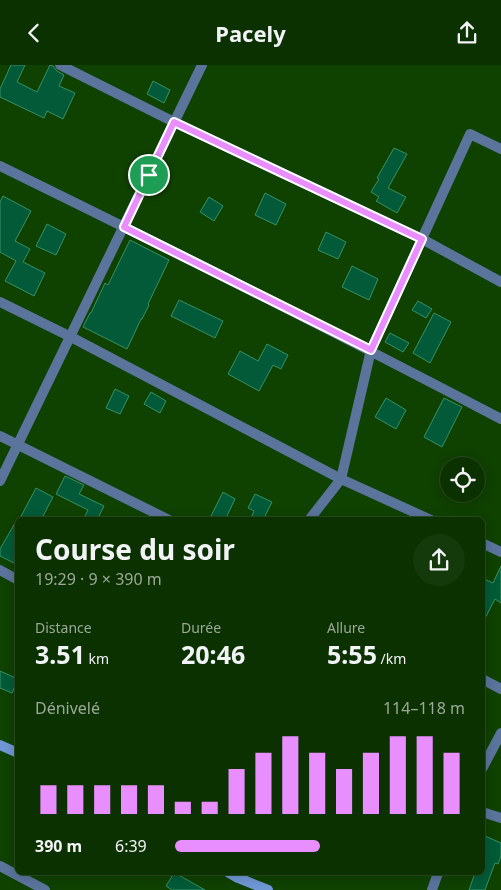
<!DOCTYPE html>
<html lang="fr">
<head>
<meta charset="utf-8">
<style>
	:root { --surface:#0b3100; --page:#14390a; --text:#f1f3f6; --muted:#9aa999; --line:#2b4c22; --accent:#e88eff }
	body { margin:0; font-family:"Noto Sans",sans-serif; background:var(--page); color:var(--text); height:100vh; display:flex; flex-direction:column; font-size:19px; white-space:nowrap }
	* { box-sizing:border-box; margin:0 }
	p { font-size:16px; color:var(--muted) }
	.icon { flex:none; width:28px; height:28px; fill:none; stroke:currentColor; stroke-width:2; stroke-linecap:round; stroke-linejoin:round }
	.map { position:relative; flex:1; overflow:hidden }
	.details { position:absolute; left:15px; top:452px; width:470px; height:358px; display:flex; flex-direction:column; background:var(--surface); border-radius:8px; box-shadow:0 2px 12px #0003,0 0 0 1px var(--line) }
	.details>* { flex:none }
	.buttons { position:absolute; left:440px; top:392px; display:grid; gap:10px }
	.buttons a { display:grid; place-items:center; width:45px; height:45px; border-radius:50%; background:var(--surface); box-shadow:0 2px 12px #0003,0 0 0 1px var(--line); font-size:25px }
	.pin { position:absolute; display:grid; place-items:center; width:42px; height:42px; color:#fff; margin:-21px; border:2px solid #fff; border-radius:50%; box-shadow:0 1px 5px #0007 }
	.round { display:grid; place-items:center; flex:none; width:52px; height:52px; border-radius:26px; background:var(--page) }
	.summary { display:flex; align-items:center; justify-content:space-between; height:85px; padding:0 20px }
	h1 { font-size:28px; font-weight:700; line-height:38px }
	.stats { display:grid; grid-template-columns:repeat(3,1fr); gap:8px; height:85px; padding:5px 20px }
	.stats div { display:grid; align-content:center }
	.stats b { font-size:25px; font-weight:700 }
	.stats small { font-size:14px; font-weight:400 }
	.stats p { font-size:14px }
	.chart { height:140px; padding:10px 20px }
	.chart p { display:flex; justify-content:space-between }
	.chart svg { width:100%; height:90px; margin-top:5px; stroke:var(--accent); stroke-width:6 }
	ul { padding:0 20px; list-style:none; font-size:16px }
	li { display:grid; grid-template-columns:80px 60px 1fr; align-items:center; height:38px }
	li i { height:12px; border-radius:6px; background:var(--accent) }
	header { display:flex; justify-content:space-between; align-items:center; height:65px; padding:0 20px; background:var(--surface); font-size:22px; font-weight:700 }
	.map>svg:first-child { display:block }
	.building { fill:#025a38; stroke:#389166 }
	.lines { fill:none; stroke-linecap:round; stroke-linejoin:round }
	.street { stroke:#5b749c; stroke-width:10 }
	.secondary { stroke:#6f97d6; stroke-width:10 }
	.route-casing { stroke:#fff; stroke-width:10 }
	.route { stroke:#e88eff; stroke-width:6 }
</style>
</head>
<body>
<header><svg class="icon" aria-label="back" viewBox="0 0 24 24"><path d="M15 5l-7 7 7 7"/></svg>Pacely<svg class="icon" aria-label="share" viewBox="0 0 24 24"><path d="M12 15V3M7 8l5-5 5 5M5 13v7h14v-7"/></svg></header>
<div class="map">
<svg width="501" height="825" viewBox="0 0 501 825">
	<rect width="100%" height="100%" fill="#0f4100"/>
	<!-- building -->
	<g class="building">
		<path d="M11,0H25L17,17L37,27L50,0L53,1L57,6L64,10L59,21L75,28L63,54L47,46L44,53L0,32V24Z"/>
		<path d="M153,16L170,25L164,38L147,29Z"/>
		<path d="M394,83L407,89L388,123L406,132L397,148L376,136L379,132L371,127L379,114L377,113Z"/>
		<path d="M265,128L286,139L276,160L255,150Z"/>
		<path d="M3,131L31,146L15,176L30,184L23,197L45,208L34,231L5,216L16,196L0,187V137Z"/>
		<path d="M209,132L223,141L214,156L200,147Z"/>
		<path d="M47,159L66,169L56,190L36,181Z"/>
		<path d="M326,167L346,177L338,194L318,185Z"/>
		<path d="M130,175L169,195L148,239L149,240L142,254H141L127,284L83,262L90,248H91L105,218L108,220Z"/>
		<path d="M352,201L378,214L369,235L342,222Z"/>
		<path d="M179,235L223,256L215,273L171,251Z"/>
		<path d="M418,236L432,244L426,253L412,245Z"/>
		<path d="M434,248L451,257L430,298L413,288Z"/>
		<path d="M390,268L409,278L403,287L385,277Z"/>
		<path d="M267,279L288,290L281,304L273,300L259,326L228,309L240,286L258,296Z"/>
		<path d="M115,324L129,331L120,349L106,343Z"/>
		<path d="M151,327L166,336L160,348L144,339Z"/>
		<path d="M386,333L406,345L396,364L375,352Z"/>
		<path d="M444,333L462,342L442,382L424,372Z"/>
		<path d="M65,411L84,420L79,429L104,441L97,455H83L88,445L56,429Z"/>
		<path d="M36,423L53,432L41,455H19Z"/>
		<path d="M223,427L235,434L225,455H209Z"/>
		<path d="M255,429L272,437L263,455H250L254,446L248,443Z"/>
		<path d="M18,453V500L0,491V484Z"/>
		<path d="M501,501V538L495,534L482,559V513L493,518Z"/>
		<path d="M0,606L18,614L12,628L0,623Z"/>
		<path d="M485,771L501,778V791L498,799L495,798L485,825H469L475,808H482V777Z"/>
		<path d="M174,808H175L205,825H172L166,821Z"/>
	</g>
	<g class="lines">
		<!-- street -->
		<g class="street">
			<path d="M60,0L174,57L422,174L501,217"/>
			<path d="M0,101C168,183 335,267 501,354"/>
			<path d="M0,237L71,272L341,414L431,455"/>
			<path d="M0,371L169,455"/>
			<path d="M0,416L202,0"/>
			<path d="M309,455L341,414L371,285L470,69L501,84"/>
			<path d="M482,478L501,487"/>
			<path d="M0,505L18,515"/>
			<path d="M482,614L501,624"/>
			<path d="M482,704L501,668"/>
			<path d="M482,747L501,753"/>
			<path d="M0,801L45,825"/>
			<path d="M432,825L438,808"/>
		</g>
		<!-- secondary -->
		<g class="secondary">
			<path d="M0,680L18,688"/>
			<path d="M229,808L236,812L268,825"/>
		</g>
	</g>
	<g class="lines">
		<!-- route casing -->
		<g class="route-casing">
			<path id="route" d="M174,57L422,174L371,285L124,162Z"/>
		</g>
		<!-- route -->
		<use href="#route" class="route"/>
	</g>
</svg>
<div class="buttons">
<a><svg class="icon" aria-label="locate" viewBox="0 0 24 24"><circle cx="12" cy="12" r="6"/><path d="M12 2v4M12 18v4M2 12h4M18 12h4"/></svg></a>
</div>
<div class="pin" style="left:149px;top:110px;background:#1e9e55"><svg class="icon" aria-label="arrive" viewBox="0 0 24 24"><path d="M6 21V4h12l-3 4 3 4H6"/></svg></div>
<section class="details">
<div class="summary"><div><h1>Course du soir</h1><p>19:29 · 9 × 390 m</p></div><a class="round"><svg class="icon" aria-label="share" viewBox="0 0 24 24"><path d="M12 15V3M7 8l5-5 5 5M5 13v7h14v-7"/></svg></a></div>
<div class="stats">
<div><p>Distance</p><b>3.51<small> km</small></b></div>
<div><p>Durée</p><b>20:46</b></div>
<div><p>Allure</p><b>5:55<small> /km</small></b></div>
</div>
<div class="chart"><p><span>Dénivelé</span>114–118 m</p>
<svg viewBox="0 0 160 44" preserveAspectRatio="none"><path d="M5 44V30M15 44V30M25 44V30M35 44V30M45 44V30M55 44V38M65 44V38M75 44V22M85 44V14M95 44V6M105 44V14M115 44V22M125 44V14M135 44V6M145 44V6M155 44V14"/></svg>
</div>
<ul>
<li><b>390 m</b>6:39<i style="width:50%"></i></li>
</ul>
</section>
</div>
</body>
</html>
